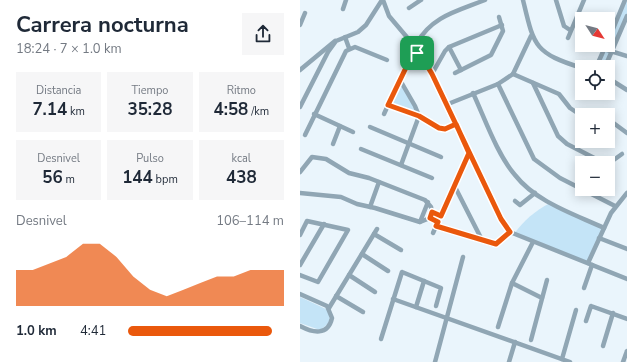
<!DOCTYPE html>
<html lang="es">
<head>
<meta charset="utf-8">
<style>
	:root { --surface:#fff; --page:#f6f6f7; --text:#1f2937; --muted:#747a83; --accent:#ea580c }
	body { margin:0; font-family:"Nunito Sans",sans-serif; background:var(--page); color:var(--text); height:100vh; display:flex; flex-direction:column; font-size:15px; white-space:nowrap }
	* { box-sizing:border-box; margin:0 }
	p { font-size:13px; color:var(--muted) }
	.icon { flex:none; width:22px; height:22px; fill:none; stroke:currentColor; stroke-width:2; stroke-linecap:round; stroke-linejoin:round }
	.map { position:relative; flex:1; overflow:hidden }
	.panel { display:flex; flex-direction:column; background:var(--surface); width:300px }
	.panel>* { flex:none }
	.needle { width:26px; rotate:126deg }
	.controls { position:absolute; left:275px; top:12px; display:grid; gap:8px }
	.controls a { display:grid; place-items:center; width:40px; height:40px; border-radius:0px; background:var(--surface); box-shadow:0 2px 10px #0003; font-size:20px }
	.pin { position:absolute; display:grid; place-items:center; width:34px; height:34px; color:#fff; margin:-17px; border-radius:8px; box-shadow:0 2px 6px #0006 }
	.round { display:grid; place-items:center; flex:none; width:42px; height:42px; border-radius:0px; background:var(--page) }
	.headline { display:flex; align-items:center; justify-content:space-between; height:68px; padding:0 16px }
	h1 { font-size:22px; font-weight:700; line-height:30px }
	.metrics { display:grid; grid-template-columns:repeat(3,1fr); gap:6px; height:68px; padding:4px 16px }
	.metrics div { display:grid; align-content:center; border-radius:0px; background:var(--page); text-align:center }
	.metrics b { font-size:17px; font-weight:700 }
	.metrics small { font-size:11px; font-weight:400 }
	.metrics p { font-size:11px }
	.chart { height:112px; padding:8px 16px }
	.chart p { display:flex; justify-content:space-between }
	.chart svg { width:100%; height:72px; margin-top:4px; fill:var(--accent); opacity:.7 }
	ul { padding:0 16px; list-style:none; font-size:13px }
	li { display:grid; grid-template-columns:64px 48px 1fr; align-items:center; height:30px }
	li i { height:10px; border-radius:5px; background:var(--accent) }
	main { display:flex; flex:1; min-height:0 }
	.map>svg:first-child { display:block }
	.green { fill:#c4e4f7 }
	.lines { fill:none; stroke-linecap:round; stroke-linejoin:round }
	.minor { stroke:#90a6b4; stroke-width:4.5 }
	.route-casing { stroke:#fff; stroke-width:8 }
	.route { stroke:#ea580c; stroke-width:5 }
</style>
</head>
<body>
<main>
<section class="panel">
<div class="headline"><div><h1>Carrera nocturna</h1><p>18:24 · 7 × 1.0 km</p></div><a class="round"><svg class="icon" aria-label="share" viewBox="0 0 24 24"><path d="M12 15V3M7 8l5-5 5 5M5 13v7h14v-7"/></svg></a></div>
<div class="metrics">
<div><p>Distancia</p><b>7.14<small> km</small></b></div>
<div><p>Tiempo</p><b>35:28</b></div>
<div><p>Ritmo</p><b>4:58<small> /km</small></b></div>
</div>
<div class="metrics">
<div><p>Desnivel</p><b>56<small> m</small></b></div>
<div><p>Pulso</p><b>144<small> bpm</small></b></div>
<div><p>kcal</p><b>438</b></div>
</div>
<div class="chart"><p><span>Desnivel</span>106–114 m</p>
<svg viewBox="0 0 160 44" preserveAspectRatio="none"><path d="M0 44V22L10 22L20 18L30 14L40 6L50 6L60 14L70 26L80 34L90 38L100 34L110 30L120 26L130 26L140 22L150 22L160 22V44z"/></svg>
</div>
<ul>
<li><b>1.0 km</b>4:41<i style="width:92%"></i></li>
</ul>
</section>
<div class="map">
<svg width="327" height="362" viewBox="0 0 327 362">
	<rect width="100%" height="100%" fill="#eaf5fc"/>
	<!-- green -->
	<g class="green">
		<path d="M327,0V16L305,67H289C297,62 308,50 308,41Z"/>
		<path d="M100,80L119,116L88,105Z"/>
		<path d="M250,203L304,228L288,263L214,234C224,220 235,211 250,203Z"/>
		<path d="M0,297L28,310C32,320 29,324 20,330L0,323Z"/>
	</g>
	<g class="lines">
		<!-- minor -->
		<g class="minor">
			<path d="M83,0L89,16L111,42"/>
			<path d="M223,0C234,46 234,53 282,68"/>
			<path d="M256,0L264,26L270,30"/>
			<path d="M109,8L121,0"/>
			<path d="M43,9L46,0"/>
			<path d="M0,25L5,13"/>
			<path d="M45,37L49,48"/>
			<path d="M268,38L284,0"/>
			<path d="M308,41L325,0"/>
			<path d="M111,42H116L119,46V53L111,49Z"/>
			<path d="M117,43C132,16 158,11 185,0"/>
			<path d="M149,47L161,70"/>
			<path d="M304,49L327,56"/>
			<path d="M119,53C145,94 162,140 184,184C192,200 199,217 210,232L327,279"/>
			<path d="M298,63L306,45"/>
			<path d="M289,67L298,63L305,67"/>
			<path d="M305,67L327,16"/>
			<path d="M0,70L35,41"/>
			<path d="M155,73L191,55L203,31L199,17"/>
			<path d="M132,74L145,51L149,47L202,25"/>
			<path d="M213,74L259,94L270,108L282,116"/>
			<path d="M308,78L327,90"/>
			<path d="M100,80L115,106L119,116"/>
			<path d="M233,83L258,136L267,144L304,163"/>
			<path d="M198,84L234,159L260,178L315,206"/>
			<path d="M173,93C185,119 197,154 215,175C236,202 274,214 304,228"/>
			<path d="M148,104L198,84L213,74L231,36"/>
			<path d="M88,105L119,116L139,128L145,129L156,124"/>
			<path d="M0,107L28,52L36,41L58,32L66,25L82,0"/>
			<path d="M14,114L53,132"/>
			<path d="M84,114L113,51"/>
			<path d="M308,119L327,133"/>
			<path d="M70,127L141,157"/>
			<path d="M5,135L46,51L55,47L87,60"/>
			<path d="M33,144L40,126"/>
			<path d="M61,149L132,178"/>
			<path d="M308,164L322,154"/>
			<path d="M101,165L119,116"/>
			<path d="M0,172L12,157L26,159L49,173L69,178L125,200L131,207L132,212L130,218L120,222L75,208L57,204L41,197L0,193"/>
			<path d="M154,185L182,240"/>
			<path d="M215,201L220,205L235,193"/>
			<path d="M70,207L79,182"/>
			<path d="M120,222L128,202"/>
			<path d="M136,226L192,244L200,242L210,232"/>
			<path d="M133,233L169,153"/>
			<path d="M74,234L101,250"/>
			<path d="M0,235L7,221L48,230L18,282L0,275"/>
			<path d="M299,238L327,249"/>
			<path d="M62,254L88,271"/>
			<path d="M288,263L311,213L327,193"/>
			<path d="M0,265L24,224"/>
			<path d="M49,275L75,292"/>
			<path d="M212,283L242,298"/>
			<path d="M284,288L292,265"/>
			<path d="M0,294L27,306L32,318C28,336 13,333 0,326"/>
			<path d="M36,296L63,312"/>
			<path d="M93,299L270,362"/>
			<path d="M116,307L124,281"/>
			<path d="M29,308L77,229"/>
			<path d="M286,321L291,306L327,319"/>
			<path d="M198,327L212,283L233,242"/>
			<path d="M81,339L102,272L141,288L136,306"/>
			<path d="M231,340L247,280"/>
			<path d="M303,346L313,313"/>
			<path d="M262,359L276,310"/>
			<path d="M135,362L163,257"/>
			<path d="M209,362L215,342"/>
			<path d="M323,362L327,351"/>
		</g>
	</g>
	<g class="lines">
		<!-- route casing -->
		<g class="route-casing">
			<path id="route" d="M117,53L114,51L88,105L119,116L139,128L145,129L156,124L169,153L141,216L132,212L130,218L138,222L136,226L196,244L210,232L201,219L132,74L119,52L117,53"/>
		</g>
		<!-- route -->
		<use href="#route" class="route"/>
	</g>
</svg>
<div class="controls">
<a><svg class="needle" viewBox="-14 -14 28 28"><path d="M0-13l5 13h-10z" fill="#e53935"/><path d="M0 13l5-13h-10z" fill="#747a83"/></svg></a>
<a><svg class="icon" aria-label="locate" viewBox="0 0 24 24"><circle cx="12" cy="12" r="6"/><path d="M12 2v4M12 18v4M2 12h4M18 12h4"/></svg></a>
<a>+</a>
<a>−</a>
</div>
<div class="pin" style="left:117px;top:53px;background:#1e9e55"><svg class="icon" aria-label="arrive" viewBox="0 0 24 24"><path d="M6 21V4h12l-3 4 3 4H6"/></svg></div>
</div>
</main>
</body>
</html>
